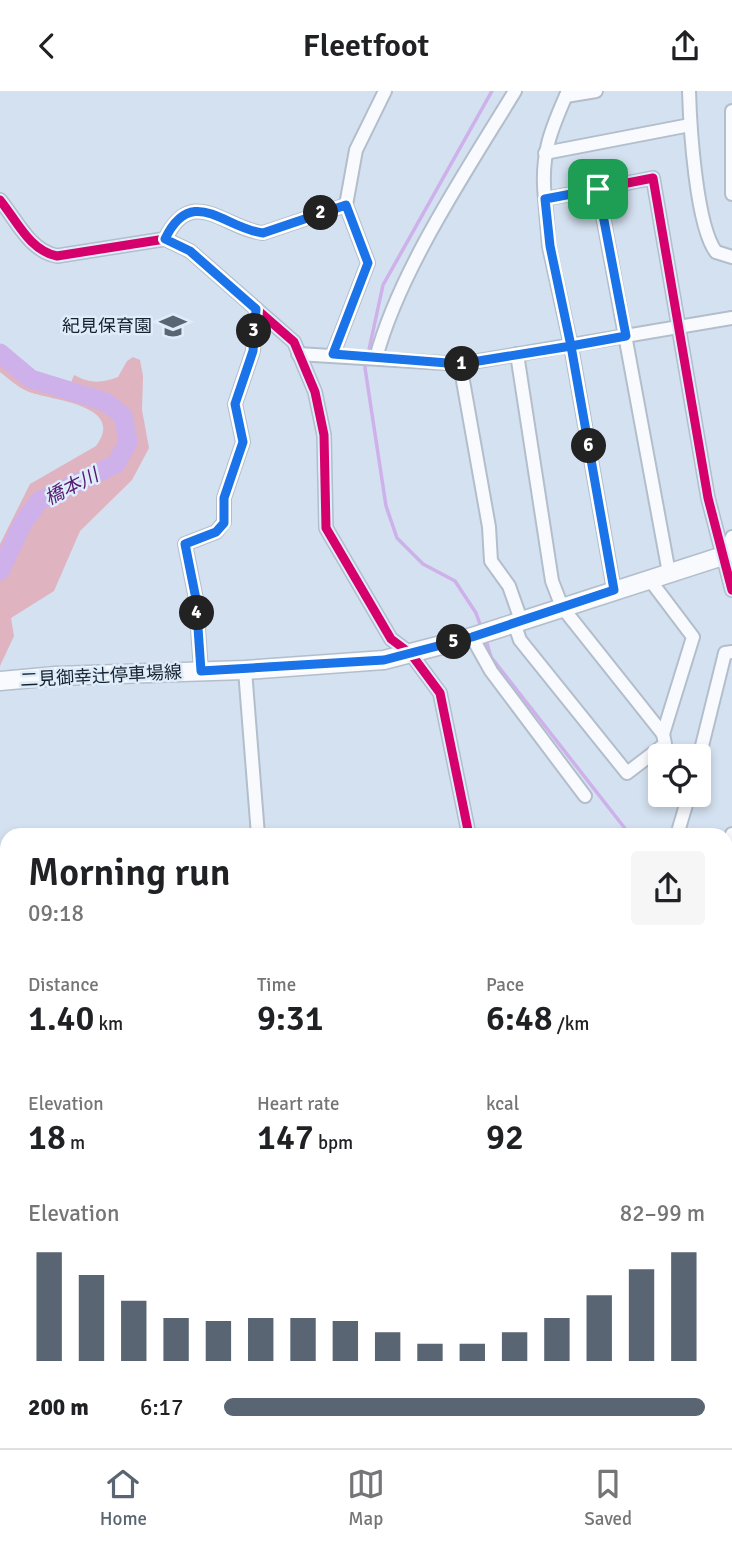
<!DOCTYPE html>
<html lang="en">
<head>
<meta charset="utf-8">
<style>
	:root { --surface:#fff; --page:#f6f6f6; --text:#202124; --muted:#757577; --line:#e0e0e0; --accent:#596573 }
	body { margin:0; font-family:Signika,"Noto Sans JP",sans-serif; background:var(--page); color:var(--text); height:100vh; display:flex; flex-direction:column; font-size:26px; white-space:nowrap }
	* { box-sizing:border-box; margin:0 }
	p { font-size:23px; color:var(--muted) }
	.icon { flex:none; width:38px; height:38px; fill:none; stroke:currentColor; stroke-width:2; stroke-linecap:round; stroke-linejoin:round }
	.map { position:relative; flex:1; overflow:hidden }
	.panel { position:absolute; left:0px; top:737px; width:733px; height:621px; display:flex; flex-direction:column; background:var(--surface); border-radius:21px 21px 0 0; box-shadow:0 4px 10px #0003 }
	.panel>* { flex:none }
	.fabs { position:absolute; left:648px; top:653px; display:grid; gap:14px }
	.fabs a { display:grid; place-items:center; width:63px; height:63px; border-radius:7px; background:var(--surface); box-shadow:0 4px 10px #0003; font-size:35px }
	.pin { position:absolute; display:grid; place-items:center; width:60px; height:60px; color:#fff; margin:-30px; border-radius:14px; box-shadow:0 4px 10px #0006 }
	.km { position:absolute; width:35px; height:35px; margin:-18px; border-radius:50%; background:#222; color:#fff; font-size:19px; line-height:35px; text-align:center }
	.round { display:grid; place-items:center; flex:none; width:74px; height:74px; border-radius:7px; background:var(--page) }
	.overview { display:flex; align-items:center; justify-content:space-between; height:119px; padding:0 28px }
	h1 { font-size:38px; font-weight:600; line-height:52px }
	.metrics { display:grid; grid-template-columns:repeat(3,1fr); gap:10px; height:119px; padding:7px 28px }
	.metrics div { display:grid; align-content:center }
	.metrics b { font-size:35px; font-weight:600 }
	.metrics small { font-size:19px; font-weight:400 }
	.metrics p { font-size:19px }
	.chart { height:196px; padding:14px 28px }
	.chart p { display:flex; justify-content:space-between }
	.chart svg { width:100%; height:126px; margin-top:7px; stroke:var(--accent); stroke-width:6 }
	ul { padding:0 28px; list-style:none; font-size:23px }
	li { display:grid; grid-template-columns:112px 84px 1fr; align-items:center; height:52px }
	li i { height:18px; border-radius:9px; background:var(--accent) }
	header { display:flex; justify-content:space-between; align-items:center; height:91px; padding:0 28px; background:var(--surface); font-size:32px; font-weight:600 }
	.menu { display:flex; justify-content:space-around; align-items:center; height:98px; border-top:2px solid var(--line); background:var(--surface); font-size:19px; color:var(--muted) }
	.menu a { display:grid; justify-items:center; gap:4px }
	.menu .current { color:var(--accent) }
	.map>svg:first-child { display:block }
	.forest { fill:#e0b3c0 }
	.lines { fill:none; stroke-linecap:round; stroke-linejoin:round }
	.stream { stroke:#ceb1ea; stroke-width:3.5 }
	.river { stroke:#ceb1ea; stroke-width:19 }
	.street-casing { stroke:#b2becb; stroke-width:16 }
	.secondary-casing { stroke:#b2becb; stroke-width:21 }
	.street { stroke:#f9fafd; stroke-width:12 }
	.secondary { stroke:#f9fafd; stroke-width:18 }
	.cycleway-casing { stroke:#dfecfa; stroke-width:13 }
	.cycleway { stroke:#d6006c; stroke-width:9 }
	.route-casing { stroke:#fff; stroke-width:14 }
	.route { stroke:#1a73e8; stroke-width:9 }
	.labels { text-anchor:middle; stroke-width:5; stroke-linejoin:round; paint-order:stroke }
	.poi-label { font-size:18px; fill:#17222f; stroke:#dfecfa; text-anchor:end }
	.street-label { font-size:18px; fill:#17222f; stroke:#dfecfa }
	.water-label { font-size:19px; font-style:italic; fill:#551a70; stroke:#dfecfa }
</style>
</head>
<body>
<header><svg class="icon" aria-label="back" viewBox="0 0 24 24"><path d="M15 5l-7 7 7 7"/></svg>Fleetfoot<svg class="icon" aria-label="share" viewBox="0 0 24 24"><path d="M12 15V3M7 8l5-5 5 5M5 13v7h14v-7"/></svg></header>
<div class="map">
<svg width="732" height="1357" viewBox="0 0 732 1357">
	<rect width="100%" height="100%" fill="#d4e1f0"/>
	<!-- forest -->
	<path class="forest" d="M133,266L140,269L143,285L142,319L149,357L132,389L80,440L54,500L11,527L14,545L0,575V453L30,393L96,355C128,312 45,309 27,300C17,296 8,287 0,281V271L15,283L66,304L74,284C91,293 101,292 118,286L127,270Z"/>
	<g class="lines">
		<!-- stream -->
		<g class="stream">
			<path d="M0,477L1,478"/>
			<path d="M481,536L476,522L455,490L423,473L397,447L386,415L365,277L383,194L492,0"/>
			<path d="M485,546L491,566L627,740L626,744"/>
		</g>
		<!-- river -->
		<g class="river">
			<path d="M0,262L31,288L106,311L123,325L128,351L116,373L39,410L23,432L0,480"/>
			<path d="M0,860L7,866"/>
			<path d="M726,1245L732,1238"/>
			<path d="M0,1296L7,1293"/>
			<path d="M637,1357L640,1351"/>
		</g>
		<!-- street casing -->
		<g class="street-casing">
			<g id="street">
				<path d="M689,0C690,35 696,135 716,161L732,166"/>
				<path d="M566,5L596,0"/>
				<path d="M732,20V103"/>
				<path d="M545,62L690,34"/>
				<path d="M598,98L669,482"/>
				<path d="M545,108C540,64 551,38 568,0"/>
				<path d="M0,109C17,130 30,160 57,165L165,148L190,160L294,251L315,301L324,344L326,437L391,548L411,563L440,602L469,744"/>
				<path d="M165,148C193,92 224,138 263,142L346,114"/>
				<path d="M298,263L460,273L732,227"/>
				<path d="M333,263L368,172L346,114L356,59L385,0"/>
				<path d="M517,263L552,490L562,516L663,643L693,546L650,489"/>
				<path d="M376,267C399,180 467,79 515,0"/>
				<path d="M460,273L489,436L491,470L509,495L521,529"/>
				<path d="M722,467L732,446"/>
				<path d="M614,499L571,255L549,155L545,108L653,87L708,407L732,499"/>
				<path d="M514,532L520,549L627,682L665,653L663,643"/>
				<path d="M472,546L491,580L585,705"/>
				<path d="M245,579L258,744"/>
				<path d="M201,581L196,508L185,453L216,441L224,431V407L243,351L235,313L253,260L256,218"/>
				<path d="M698,671L725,562L732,561"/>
				<path d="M677,744L689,704"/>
				<path d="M726,760L732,743"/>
				<path d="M726,832L732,834"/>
				<path d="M726,973L732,976"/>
				<path d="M726,1093L732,1094"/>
				<path d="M726,1211L732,1205"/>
				<path d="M256,1351V1357"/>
				<path d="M427,1357L428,1351"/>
				<path d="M620,1357L622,1351"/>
			</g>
		</g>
		<!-- secondary casing -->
		<g class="secondary-casing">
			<path id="secondary" d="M0,590L56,585L245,579L384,569L472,546L732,462"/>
		</g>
		<!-- street -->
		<use href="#street" class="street"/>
		<!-- secondary -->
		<use href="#secondary" class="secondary"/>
		<!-- cycleway casing -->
		<g class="cycleway-casing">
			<g id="cycleway">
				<path d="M0,109C17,130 30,160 57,165L165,148L190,160L294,251L315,301L324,344L326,437L391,548L411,563L440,602L469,744"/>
				<path d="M614,499L571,255L549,155L545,108L653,87L708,407L732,499"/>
			</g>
		</g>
		<!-- cycleway -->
		<use href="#cycleway" class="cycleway"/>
	</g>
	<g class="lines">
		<!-- route casing -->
		<g class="route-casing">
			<path id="route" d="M598,98L545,108L550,155L571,255L460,273L333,263L368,172L346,114L263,142C225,138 192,92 165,148L190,160L256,218L253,260L235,313L243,351L224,407V432L216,441L185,453L196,508L201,580L384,569L472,546L614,499L571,255L626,245L598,98"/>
		</g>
		<!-- route -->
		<use href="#route" class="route"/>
	</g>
	<!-- icons -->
	<defs>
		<g id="school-bare" transform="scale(2.1)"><path d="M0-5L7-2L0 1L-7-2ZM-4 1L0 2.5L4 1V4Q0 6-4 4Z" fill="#596573" stroke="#dfecfa" stroke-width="2.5" paint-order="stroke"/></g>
	</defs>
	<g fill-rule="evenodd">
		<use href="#school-bare" x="173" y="235"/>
	</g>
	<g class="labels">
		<!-- poi labels -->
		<g class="poi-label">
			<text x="152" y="241">紀見保育園</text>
		</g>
		<!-- street labels -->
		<g class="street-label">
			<text transform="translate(101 585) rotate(-3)" y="6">二見御幸辻停車場線</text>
		</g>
		<!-- water labels -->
		<g class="water-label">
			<text transform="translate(71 395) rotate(-27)" y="7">橋本川</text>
		</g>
	</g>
</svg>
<div class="fabs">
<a><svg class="icon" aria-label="locate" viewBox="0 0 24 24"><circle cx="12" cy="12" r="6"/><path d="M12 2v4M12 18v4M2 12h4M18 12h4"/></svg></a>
</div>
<div class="pin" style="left:598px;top:98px;background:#1e9e55"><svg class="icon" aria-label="arrive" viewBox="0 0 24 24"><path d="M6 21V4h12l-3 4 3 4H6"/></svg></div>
<b class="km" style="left:462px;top:273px">1</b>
<b class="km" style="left:321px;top:122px">2</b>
<b class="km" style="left:254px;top:240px">3</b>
<b class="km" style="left:197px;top:522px">4</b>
<b class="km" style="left:454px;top:551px">5</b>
<b class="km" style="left:589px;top:355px">6</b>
<section class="panel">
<div class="overview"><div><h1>Morning run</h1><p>09:18</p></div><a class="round"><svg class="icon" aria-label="share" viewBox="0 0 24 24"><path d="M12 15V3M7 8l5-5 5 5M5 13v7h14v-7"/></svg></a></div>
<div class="metrics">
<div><p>Distance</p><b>1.40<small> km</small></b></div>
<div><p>Time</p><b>9:31</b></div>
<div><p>Pace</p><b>6:48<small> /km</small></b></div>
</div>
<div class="metrics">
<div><p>Elevation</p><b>18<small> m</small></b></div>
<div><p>Heart rate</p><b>147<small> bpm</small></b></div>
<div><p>kcal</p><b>92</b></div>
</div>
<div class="chart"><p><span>Elevation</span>82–99 m</p>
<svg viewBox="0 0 160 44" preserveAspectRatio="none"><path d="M5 44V6M15 44V14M25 44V23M35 44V29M45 44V30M55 44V29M65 44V29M75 44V30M85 44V34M95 44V38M105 44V38M115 44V34M125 44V29M135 44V21M145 44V12M155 44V6"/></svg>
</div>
<ul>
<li><b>200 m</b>6:17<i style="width:100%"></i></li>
</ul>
</section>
</div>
<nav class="menu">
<a class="current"><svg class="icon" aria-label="home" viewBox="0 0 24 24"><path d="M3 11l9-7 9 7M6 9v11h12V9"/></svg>Home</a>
<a><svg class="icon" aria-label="map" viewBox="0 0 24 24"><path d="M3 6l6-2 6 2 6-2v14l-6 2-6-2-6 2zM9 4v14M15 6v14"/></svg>Map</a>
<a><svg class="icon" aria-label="saved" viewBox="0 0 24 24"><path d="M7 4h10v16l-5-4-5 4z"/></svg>Saved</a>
</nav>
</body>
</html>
